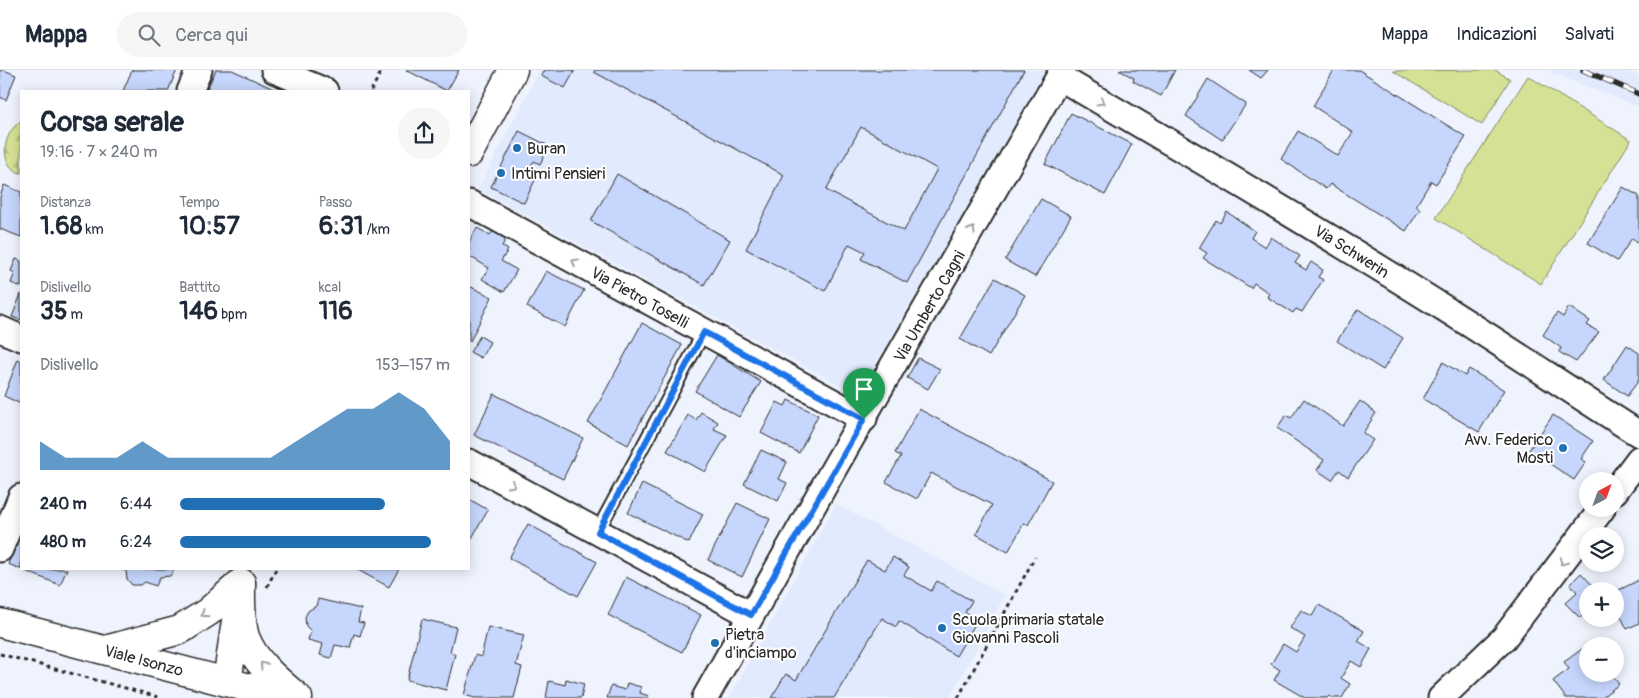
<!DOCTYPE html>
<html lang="it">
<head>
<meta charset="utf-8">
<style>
	:root { --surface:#fff; --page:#f6f6f7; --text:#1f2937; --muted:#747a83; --line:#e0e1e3; --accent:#1f6fb2 }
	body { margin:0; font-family:Pangolin,sans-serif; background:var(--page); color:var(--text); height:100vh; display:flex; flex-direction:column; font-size:19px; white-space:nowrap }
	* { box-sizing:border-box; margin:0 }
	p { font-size:16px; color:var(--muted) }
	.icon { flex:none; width:28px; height:28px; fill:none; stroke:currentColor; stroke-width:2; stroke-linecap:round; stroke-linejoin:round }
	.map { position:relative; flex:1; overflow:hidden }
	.sheet { position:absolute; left:20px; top:20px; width:450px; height:480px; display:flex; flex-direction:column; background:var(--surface); border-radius:0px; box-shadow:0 2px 12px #0003 }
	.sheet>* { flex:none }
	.needle { width:32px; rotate:41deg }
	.buttons { position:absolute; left:1579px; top:402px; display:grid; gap:10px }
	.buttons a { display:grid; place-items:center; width:45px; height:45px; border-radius:50%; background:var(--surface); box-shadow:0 2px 12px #0003; font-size:25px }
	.pin { position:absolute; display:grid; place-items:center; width:42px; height:42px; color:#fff; margin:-51px -21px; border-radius:50% 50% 50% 0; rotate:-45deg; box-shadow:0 0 5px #0007 }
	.pin .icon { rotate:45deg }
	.round { display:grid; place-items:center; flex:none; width:52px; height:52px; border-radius:26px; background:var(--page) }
	.head { display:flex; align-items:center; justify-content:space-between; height:85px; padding:0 20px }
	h1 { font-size:28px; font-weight:800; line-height:38px }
	.metrics { display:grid; grid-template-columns:repeat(3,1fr); gap:8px; height:85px; padding:5px 20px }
	.metrics div { display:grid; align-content:center }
	.metrics b { font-size:25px; font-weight:800 }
	.metrics small { font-size:14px; font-weight:400 }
	.metrics p { font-size:14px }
	.chart { height:140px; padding:10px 20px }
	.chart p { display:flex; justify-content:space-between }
	.chart svg { width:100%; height:90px; margin-top:5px; fill:var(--accent); opacity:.7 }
	ul { padding:0 20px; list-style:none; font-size:16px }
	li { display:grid; grid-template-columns:80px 60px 1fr; align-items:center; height:38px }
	li i { height:12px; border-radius:6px; background:var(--accent) }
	header { display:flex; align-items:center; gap:30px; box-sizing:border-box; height:70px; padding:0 25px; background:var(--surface); border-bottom:1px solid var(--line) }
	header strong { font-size:24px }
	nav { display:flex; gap:28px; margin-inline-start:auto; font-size:18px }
	.search { width:350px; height:45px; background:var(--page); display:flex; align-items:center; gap:12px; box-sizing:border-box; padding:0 18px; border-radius:28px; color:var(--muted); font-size:19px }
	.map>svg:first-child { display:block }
	.built { fill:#e2eafd }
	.forest { fill:url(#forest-firs); stroke:#808660 }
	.pitch { fill:#d5e295; stroke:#808660 }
	.building { fill:#c6d6fc; stroke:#2b2b2b; fill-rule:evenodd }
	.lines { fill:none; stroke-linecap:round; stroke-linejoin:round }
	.service-casing { stroke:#2b2b2b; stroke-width:16 }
	.minor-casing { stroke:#2b2b2b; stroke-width:29 }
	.secondary-casing { stroke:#2b2b2b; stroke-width:31 }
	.path { stroke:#2b2b2b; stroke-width:3; stroke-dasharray:4 4; stroke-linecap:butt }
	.service { stroke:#fff; stroke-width:12 }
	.minor { stroke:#fff; stroke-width:25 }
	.secondary { stroke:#fff; stroke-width:28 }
	.rail-casing { stroke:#2b2b2b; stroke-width:5.5 }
	.rail { stroke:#fff; stroke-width:4; stroke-dasharray:11; stroke-linecap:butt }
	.oneway { stroke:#a0a0a0 }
	.route-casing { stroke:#fff; stroke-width:10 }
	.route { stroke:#1a73e8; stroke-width:6 }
	.poi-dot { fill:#1f6fb2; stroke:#fff; stroke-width:2 }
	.labels { text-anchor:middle; stroke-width:4; stroke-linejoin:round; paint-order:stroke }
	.poi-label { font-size:16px; fill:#2b2b2b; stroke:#fff; text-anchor:start }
	.street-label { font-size:16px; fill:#2b2b2b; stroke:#fff }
</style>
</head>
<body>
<header>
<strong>Mappa</strong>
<div class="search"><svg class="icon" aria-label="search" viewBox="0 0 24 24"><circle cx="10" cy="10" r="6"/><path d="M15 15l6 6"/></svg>Cerca qui</div>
<nav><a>Mappa</a><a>Indicazioni</a><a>Salvati</a></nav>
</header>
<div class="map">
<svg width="1639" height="628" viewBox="0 0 1639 628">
	<defs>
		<pattern id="forest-firs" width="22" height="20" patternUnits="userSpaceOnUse" patternTransform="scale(1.25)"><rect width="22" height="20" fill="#d5e295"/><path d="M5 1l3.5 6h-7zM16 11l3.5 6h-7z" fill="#b7c281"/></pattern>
	</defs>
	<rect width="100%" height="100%" fill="#eef3fe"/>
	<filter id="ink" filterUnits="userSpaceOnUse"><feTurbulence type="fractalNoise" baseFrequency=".02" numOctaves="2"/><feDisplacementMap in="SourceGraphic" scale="10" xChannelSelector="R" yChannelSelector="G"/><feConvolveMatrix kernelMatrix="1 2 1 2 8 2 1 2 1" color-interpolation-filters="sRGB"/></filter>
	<g filter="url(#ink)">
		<!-- built -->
		<g class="built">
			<path d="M540,0H1047L858,325L478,119Z"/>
			<path d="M1545,0H1624L1639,6V37Z"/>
			<path d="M836,434L1005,525L950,628H729Z"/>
		</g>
		<!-- forest -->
		<path class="forest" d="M21,51V103C0,98 0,65 21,51Z"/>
		<!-- pitch -->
		<g class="pitch">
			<path d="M1495,0L1510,9L1482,55L1393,1Z"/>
			<path d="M1528,6L1631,70L1541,214L1436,148Z"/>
		</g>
		<!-- building -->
		<g class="building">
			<path d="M0,0H4L16,5L6,30L0,27Z"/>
			<path d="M132,0H177L168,21H123Z"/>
			<path d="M216,0H232L276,20L206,21Z"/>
			<path d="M406,0H459L447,21Z"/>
			<path d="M544,0H575L565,18L541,6Z"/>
			<path d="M595,0H1024L907,213L861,189L865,182L849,174L825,221L746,179L784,105L594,2ZM861,57L937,99L904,161L826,120Z"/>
			<path d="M1119,0H1175L1161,26L1133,11L1134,8Z"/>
			<path d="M1249,0H1268L1261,8Z"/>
			<path d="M1334,0H1359L1466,67L1436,114L1431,111L1416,136L1420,139L1406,161L1330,114L1326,119L1281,89L1298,61L1338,86L1353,62L1313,36Z"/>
			<path d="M1208,9L1246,34L1222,70L1186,46Z"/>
			<path d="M1071,43L1132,74L1105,125L1045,94Z"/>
			<path d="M519,61L549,76L540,94L534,91L528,101L537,106L524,133L491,117Z"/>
			<path d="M617,104L730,170L704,215L591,151Z"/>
			<path d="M4,115L21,122V167L0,159V127Z"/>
			<path d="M1623,117L1639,126V173L1632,168L1617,191L1588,173Z"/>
			<path d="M1041,129L1071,146L1035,207L1005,190Z"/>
			<path d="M1227,142L1255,161L1251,168L1265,177L1271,167L1300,186L1295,193L1306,200L1311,192L1323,200L1318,207L1323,210L1302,242L1296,239L1293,243L1267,227L1269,223L1254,213L1251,218L1203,188L1207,183L1199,178L1216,150L1220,153Z"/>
			<path d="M477,158L490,165L493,161L506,169L502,176L508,180L501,191L517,200L504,222L482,209L489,198L469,186V172Z"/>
			<path d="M16,189L21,191V217L11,213L15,203L11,201Z"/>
			<path d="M546,201L584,220L565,257L527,237Z"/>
			<path d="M995,208L1025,225L989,286L960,269Z"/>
			<path d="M469,216L492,227L470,271H469Z"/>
			<path d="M21,224V250L12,247Z"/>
			<path d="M1569,237L1590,251L1587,255L1599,262L1576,292L1559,282L1561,278L1543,265L1557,243L1563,247Z"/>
			<path d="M1358,239L1403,268L1383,300L1337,271Z"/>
			<path d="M642,253L682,275L628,375L588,353Z"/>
			<path d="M480,266L490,272L481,288L470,282Z"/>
			<path d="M1627,275L1639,283V310L1627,326L1604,310Z"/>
			<path d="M717,285L761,312L739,347L695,321Z"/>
			<path d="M918,288L940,299L928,319L907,308Z"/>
			<path d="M18,289L21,291V334L4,326Z"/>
			<path d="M1443,292L1465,306L1469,299L1504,320L1479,362L1423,329Z"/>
			<path d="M494,324L583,368L563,409L474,365Z"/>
			<path d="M1304,329L1343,356L1360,331L1376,343L1363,363L1373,370L1348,407L1339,400L1332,410L1317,400L1324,390L1277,358L1286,345L1291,348Z"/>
			<path d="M788,330L818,345L799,383L761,363L777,332L785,336Z"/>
			<path d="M919,339L1052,411L1028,455L1024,453L1008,482L976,464L992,435L931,403L917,429L886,412L901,386L895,383Z"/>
			<path d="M701,342L718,352L714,359L727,365L705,402L667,381L688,345L696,350Z"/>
			<path d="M1553,345L1593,371L1581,389L1586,392L1574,410L1529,380Z"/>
			<path d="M761,380L787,392L779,409L787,413L778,431L744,414Z"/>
			<path d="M642,414L703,444L689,473L628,443Z"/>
			<path d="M469,429L488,440L469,473Z"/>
			<path d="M737,433L770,449L742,507L708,490Z"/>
			<path d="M528,454L597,492L578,526L509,488Z"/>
			<path d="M21,462V499H67L60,515L8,494Z"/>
			<path d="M893,487L909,497L904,505L931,521L937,511L972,531L965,542L978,549L956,586L899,551L896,557L882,548L834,628H771L786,604L796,610L867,490L885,500Z"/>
			<path d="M120,499H175L170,506L160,507L156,516L145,512L141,515H132L127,509L126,501Z"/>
			<path d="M356,499H399L389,517Z"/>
			<path d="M1581,503L1598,521H1588V541L1580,548L1565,533L1577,522L1570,514Z"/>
			<path d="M626,507L701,545L682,582L608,545Z"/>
			<path d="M1639,510V553L1627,559L1615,534V522Z"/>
			<path d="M318,529L361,539L358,552L364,553L360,566L354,564L350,578L335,575L331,588L320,585L323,574L308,570L311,561L306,556L305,547L308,541L316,536Z"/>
			<path d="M1319,535L1364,561L1358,571L1371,579L1361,597L1351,591L1341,608L1350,614L1342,628H1333L1329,626L1327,628H1305L1274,610L1280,600L1271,594L1283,574L1296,582L1305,567L1290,558L1301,540L1312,546Z"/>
			<path d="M422,549L456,557L450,582L455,584L446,620L407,610Z"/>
			<path d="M488,557L524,565L516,595L522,597L514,628H475L464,625L475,585L481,587Z"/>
			<path d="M1589,574L1590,576H1588V604H1611L1619,614L1601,628H1566L1553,611L1569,599L1564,592Z"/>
			<path d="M566,609L584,614L581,628H546L549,611L565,615Z"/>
			<path d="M627,613L641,617L640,623L649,626L648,628H607L611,616L625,620Z"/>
		</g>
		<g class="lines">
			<!-- service casing -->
			<g class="service-casing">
				<path id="service" d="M597,462L704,262"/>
			</g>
			<!-- minor casing -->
			<g class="minor-casing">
				<g id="minor">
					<path d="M274,0L325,21"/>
					<path d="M1059,7C1192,85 1325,163 1455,245C1517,284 1577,325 1639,364"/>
					<path d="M190,21L199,0"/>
					<path d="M469,133L864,349"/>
					<path d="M0,259L21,268"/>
					<path d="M469,392L751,545"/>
					<path d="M1615,421L1639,389"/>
					<path d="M0,479L21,427"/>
					<path d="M705,628L833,400L1063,0"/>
					<path d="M1441,628L1504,568L1602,439"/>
				</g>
			</g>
			<!-- secondary casing -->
			<g class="secondary-casing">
				<g id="secondary">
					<path d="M469,83L513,0"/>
					<path d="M241,513C241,531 240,550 245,567C255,593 278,611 298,628"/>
					<path d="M0,553L288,628"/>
					<path d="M109,579L180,560L208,542L241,513"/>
					<path d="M227,612L237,544"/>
				</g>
			</g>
			<!-- path -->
			<g class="path">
				<path d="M371,21L382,0"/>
				<path d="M267,517L276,499"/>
				<path d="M0,584L162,628"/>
				<path d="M958,628L1035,487"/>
			</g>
			<!-- service -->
			<use href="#service" class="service"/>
			<!-- minor -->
			<use href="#minor" class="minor"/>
			<!-- secondary -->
			<use href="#secondary" class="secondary"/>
			<!-- rail casing -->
			<g class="rail-casing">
				<path id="rail" d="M1583,0L1639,24"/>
			</g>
			<!-- rail -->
			<use href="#rail" class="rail"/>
		</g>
		<!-- one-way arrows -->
		<defs><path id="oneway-chevron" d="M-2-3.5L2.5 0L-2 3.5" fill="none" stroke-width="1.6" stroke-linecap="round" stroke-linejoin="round" transform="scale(1.25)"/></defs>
		<g class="oneway">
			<use href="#oneway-chevron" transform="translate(1101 32) rotate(30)"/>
			<use href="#oneway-chevron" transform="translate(972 160) rotate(-60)"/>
			<use href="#oneway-chevron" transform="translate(575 192) rotate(-151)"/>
			<use href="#oneway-chevron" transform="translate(512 415) rotate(30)"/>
			<use href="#oneway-chevron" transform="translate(1563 492) rotate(127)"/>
			<use href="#oneway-chevron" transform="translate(204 544) rotate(145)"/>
			<use href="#oneway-chevron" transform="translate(263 595) rotate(-132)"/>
		</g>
	</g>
	<g class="lines" filter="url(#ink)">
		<!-- route casing -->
		<g class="route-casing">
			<path id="route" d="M704,262L864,349L751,545L598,462Z"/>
		</g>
		<!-- route -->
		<use href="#route" class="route"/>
	</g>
	<!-- markers -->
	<g class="poi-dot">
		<circle cx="517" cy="78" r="5"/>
		<circle cx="501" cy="103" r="5"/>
		<circle cx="1563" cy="378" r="5"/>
		<circle cx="942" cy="558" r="5"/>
		<circle cx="715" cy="573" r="5"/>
	</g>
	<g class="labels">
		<!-- poi labels -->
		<g class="poi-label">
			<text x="527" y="84">Buran</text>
			<text x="511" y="109">Intimi Pensieri</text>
			<text x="1553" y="375" text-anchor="end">Avv. Federico<tspan x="1553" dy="18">Mosti</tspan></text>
			<text x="952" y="555">Scuola primaria statale<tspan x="952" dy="18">Giovanni Pascoli</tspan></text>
			<text x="725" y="570">Pietra<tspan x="725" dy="18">d'inciampo</tspan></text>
		</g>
		<!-- street labels -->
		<g class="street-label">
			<text transform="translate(1352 181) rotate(32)" y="6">Via Schwerin</text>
			<text transform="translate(640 227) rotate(29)" y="6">Via Pietro Toselli</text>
			<text transform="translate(929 236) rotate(-60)" y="6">Via Umberto Cagni</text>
			<text transform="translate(144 590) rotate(15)" y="6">Viale Isonzo</text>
		</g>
	</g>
</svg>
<div class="buttons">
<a><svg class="needle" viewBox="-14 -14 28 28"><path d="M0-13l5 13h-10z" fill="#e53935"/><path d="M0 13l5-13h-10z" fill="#747a83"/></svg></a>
<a><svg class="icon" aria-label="layers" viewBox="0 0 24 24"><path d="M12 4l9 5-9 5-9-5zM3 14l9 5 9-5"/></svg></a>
<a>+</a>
<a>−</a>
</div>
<div class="pin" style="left:864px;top:349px;background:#1e9e55"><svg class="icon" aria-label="arrive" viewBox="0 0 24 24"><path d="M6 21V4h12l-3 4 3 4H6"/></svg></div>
<section class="sheet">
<div class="head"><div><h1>Corsa serale</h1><p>19:16 · 7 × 240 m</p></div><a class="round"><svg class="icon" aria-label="share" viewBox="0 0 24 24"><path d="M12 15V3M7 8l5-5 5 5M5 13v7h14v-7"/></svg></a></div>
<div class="metrics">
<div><p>Distanza</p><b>1.68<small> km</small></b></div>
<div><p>Tempo</p><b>10:57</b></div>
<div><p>Passo</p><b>6:31<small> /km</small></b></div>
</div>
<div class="metrics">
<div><p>Dislivello</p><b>35<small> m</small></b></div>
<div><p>Battito</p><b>146<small> bpm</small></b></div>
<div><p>kcal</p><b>116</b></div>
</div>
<div class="chart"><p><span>Dislivello</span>153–157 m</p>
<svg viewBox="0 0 160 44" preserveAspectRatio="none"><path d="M0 44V30L10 38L20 38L30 38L40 30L50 38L60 38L70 38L80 38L90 38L100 30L110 22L120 14L130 14L140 6L150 14L160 30V44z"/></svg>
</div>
<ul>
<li><b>240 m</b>6:44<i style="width:76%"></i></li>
<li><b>480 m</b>6:24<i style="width:93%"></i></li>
</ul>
</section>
</div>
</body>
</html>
